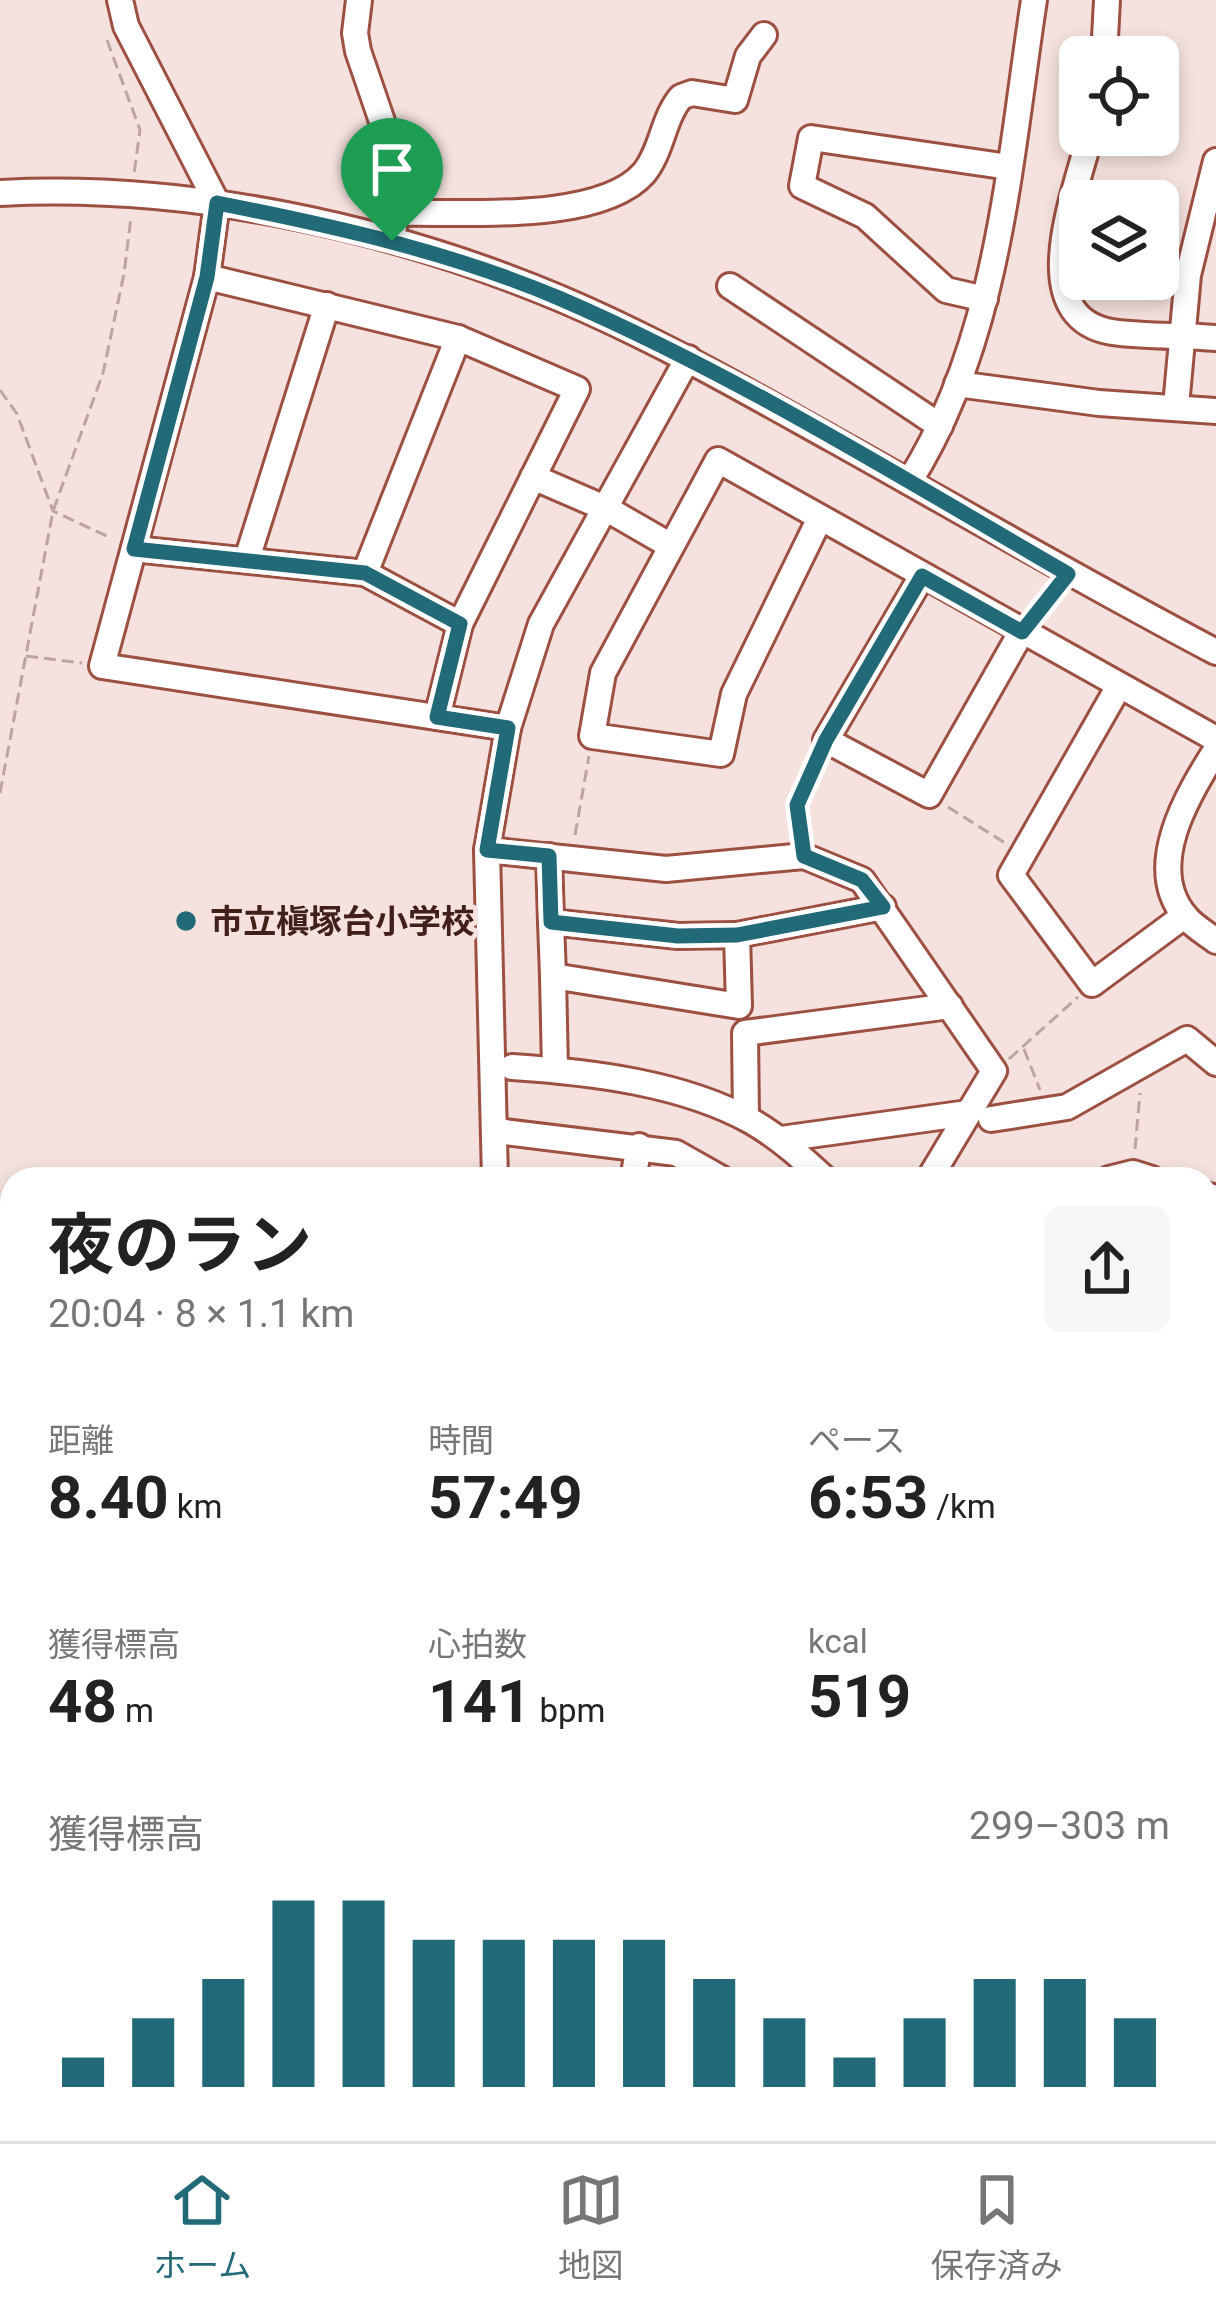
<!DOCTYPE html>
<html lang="ja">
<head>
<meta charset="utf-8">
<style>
	:root { --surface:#fff; --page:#f6f6f6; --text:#222; --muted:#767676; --line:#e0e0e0; --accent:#226a77 }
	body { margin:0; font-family:Roboto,"Noto Sans JP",sans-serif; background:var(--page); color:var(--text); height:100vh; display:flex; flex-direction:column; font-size:45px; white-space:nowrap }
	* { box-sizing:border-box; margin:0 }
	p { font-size:39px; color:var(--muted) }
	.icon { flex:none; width:66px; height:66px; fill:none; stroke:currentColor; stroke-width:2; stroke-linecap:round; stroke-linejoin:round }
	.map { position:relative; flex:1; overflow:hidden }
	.side { position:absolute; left:0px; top:1167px; width:1218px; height:975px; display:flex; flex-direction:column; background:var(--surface); border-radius:36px 36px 0 0; box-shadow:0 6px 18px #0003 }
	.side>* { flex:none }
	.fabs { position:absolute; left:1059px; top:36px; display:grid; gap:24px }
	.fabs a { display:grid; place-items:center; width:120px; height:120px; border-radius:18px; background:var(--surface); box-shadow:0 6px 18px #0003; font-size:60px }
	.pin { position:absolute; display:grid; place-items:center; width:102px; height:102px; color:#fff; margin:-123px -51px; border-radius:50% 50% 50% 0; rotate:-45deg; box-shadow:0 0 12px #0007 }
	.pin .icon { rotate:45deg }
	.round { display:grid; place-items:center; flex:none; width:126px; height:126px; border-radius:18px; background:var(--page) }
	.headline { display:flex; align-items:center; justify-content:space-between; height:204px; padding:0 48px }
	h1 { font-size:66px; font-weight:700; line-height:90px }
	.metrics { display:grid; grid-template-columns:repeat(3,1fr); gap:18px; height:204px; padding:12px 48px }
	.metrics div { display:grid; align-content:center }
	.metrics b { font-size:60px; font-weight:700 }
	.metrics small { font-size:33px; font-weight:400 }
	.metrics p { font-size:33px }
	.chart { height:336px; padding:24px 48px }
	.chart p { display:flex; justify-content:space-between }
	.chart svg { width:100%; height:216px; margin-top:12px; stroke:var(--accent); stroke-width:6 }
	.tab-bar { display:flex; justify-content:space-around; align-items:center; height:168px; border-top:3px solid var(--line); background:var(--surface); font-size:33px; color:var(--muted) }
	.tab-bar a { display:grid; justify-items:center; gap:6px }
	.tab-bar .on { color:var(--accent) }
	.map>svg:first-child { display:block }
	.green { fill:#d2bf86 }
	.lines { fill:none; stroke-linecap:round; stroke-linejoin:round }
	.minor-casing { stroke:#9d4f41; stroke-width:30 }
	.path { stroke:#bca4a0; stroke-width:3; stroke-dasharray:12 6; stroke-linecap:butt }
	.minor { stroke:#fff; stroke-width:24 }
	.route-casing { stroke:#fff; stroke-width:24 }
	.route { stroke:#226a77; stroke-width:15 }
	.poi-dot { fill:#226a77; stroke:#f5e2de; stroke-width:4.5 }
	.labels { text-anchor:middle; stroke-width:10; stroke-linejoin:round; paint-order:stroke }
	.poi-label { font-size:33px; font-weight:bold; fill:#42201a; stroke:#f5e2de; text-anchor:start }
</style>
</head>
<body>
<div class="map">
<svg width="1216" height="2141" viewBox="0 0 1216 2141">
	<rect width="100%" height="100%" fill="#f5e2de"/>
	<!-- green -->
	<path class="green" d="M1206,1404L1216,1410V1573L1206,1570Z"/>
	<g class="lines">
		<!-- minor casing -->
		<g class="minor-casing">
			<g id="minor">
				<path d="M120,0L126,26L217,203L207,277L458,338L577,389L460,624L437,717"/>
				<path d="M359,0L355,33L358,51L399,171L394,227"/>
				<path d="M1104,57L1107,0"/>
				<path d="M1090,135C1077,190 1023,317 1112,332C1146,337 1182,335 1216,338"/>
				<path d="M0,193C186,183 388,226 559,298C654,338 744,390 834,440C961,511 1087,584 1216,652"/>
				<path d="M397,213C460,211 599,224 644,173C662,151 663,118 681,97L692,93L735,100L748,56L764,35"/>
				<path d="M207,277L102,666L508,728"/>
				<path d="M730,286L940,426"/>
				<path d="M985,299L946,290L865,216L802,186L811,138L1009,167"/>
				<path d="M957,384L1099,403L1216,411"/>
				<path d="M1176,406L1188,275L1216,161"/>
				<path d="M533,477L607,509L671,546"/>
				<path d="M909,482C999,340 1009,163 1034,0"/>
				<path d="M820,518L734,694L721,754L592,736L603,673L718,460L1216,739"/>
				<path d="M134,549L365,573L460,624"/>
				<path d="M247,559L327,305"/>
				<path d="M365,573L458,338"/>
				<path d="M922,576L826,740L929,795L1022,631"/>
				<path d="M1119,686L1011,875L1092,984L1184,916"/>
				<path d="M1216,750C1188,794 1143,868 1186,917C1193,926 1207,934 1216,941"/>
				<path d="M487,850L666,869L804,856L862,880L994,1071L929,1179"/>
				<path d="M549,856L551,922L678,936L737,935L739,1006L553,976L555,1070"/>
				<path d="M551,922L553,976"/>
				<path d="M737,935L883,907"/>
				<path d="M512,1067C590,1072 682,1083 751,1121C779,1137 802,1158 825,1179"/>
				<path d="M746,1118L745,1033L950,1006"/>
				<path d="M991,1119L1067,1107L1187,1039L1216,1063"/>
				<path d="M496,1131L676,1153L722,1179"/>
				<path d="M781,1139L968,1113"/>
				<path d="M495,1179L487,850L508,728L541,624L688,358"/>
				<path d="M633,1179L639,1146"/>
				<path d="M1109,1179L1133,1173L1152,1179"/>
				<path d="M1206,1195L1216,1198"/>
				<path d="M1206,1286L1216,1288"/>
				<path d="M0,1297L12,1299"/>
				<path d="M1206,1325L1216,1326"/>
				<path d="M0,1396L12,1398"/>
				<path d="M6,1499L12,1468"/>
				<path d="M1206,1579L1216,1584"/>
				<path d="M0,1608L12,1610"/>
				<path d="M0,1711H12"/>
				<path d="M0,1781H12"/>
				<path d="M1206,1785L1216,1778"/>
				<path d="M0,1802H12"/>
				<path d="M0,1888H12"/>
				<path d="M1206,1894L1207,1896"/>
				<path d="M1206,1989L1216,1991"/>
				<path d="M0,2022H12"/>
				<path d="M1206,2034L1216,2027"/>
				<path d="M832,2130L843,2141"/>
				<path d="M865,2130L877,2141"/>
				<path d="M983,2130L992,2141"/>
				<path d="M63,2141L64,2130"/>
				<path d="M951,2141L962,2130"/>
			</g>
		</g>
		<!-- path -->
		<g class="path">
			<path d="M107,40L140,130L134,174"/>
			<path d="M0,390L17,414L53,511L111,538"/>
			<path d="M1035,615L1056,589"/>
			<path d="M26,656L82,663"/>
			<path d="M0,793L53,511L103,373L124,274L131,217"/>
			<path d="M948,807L1005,843"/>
			<path d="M575,835L589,756"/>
			<path d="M801,836L797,805L817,761"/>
			<path d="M1024,1049L1040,1090"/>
			<path d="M1009,1059L1078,997"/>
			<path d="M1135,1149L1140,1093"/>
			<path d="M0,1257L12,1262"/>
			<path d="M1206,1398L1216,1403"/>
			<path d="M1206,1535L1216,1542"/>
			<path d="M0,1545L3,1523"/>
			<path d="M1206,1813L1216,1809"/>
			<path d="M1095,2141L1116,2130"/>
		</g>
		<!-- minor -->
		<use href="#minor" class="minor"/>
	</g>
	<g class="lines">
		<!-- route casing -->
		<g class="route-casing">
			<path id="route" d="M217,203C334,226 451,252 561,299C737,375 902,478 1068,574L1022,632L922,576L826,740L797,805L804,856L862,880L883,907L737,935L678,936L551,922L549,856L487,850L508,728L437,717L460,624L365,573L134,549L207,277Z"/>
		</g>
		<!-- route -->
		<use href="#route" class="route"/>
	</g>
	<!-- markers -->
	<circle class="poi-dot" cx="186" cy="921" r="12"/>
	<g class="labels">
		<!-- poi labels -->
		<g class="poi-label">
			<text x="210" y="933">市立槇塚台小学校</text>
		</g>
	</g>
</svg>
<div class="fabs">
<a><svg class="icon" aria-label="locate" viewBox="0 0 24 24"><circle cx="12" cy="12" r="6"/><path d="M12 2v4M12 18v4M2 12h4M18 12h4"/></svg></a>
<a><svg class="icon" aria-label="layers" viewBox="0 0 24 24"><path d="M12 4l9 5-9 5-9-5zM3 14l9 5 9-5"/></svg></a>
</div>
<div class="pin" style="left:392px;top:241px;background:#1e9e55"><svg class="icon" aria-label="arrive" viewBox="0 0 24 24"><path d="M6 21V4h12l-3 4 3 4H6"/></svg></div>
<section class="side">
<div class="headline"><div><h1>夜のラン</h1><p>20:04 · 8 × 1.1 km</p></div><a class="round"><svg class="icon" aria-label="share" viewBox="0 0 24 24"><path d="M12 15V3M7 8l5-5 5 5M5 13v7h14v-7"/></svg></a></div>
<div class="metrics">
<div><p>距離</p><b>8.40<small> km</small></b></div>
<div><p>時間</p><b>57:49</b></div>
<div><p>ペース</p><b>6:53<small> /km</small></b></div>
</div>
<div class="metrics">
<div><p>獲得標高</p><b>48<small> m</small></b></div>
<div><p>心拍数</p><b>141<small> bpm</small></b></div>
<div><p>kcal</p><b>519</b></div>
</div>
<div class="chart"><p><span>獲得標高</span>299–303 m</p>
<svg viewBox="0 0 160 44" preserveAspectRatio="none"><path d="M5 44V38M15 44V30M25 44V22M35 44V6M45 44V6M55 44V14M65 44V14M75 44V14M85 44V14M95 44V22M105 44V30M115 44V38M125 44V30M135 44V22M145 44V22M155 44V30"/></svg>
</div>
</section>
</div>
<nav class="tab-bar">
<a class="on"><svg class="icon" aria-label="home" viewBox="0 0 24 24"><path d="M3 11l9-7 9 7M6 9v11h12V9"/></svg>ホーム</a>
<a><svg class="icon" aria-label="map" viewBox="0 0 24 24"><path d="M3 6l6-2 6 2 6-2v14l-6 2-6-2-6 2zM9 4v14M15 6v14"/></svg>地図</a>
<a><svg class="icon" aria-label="saved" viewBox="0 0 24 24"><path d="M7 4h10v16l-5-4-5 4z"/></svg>保存済み</a>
</nav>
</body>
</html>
